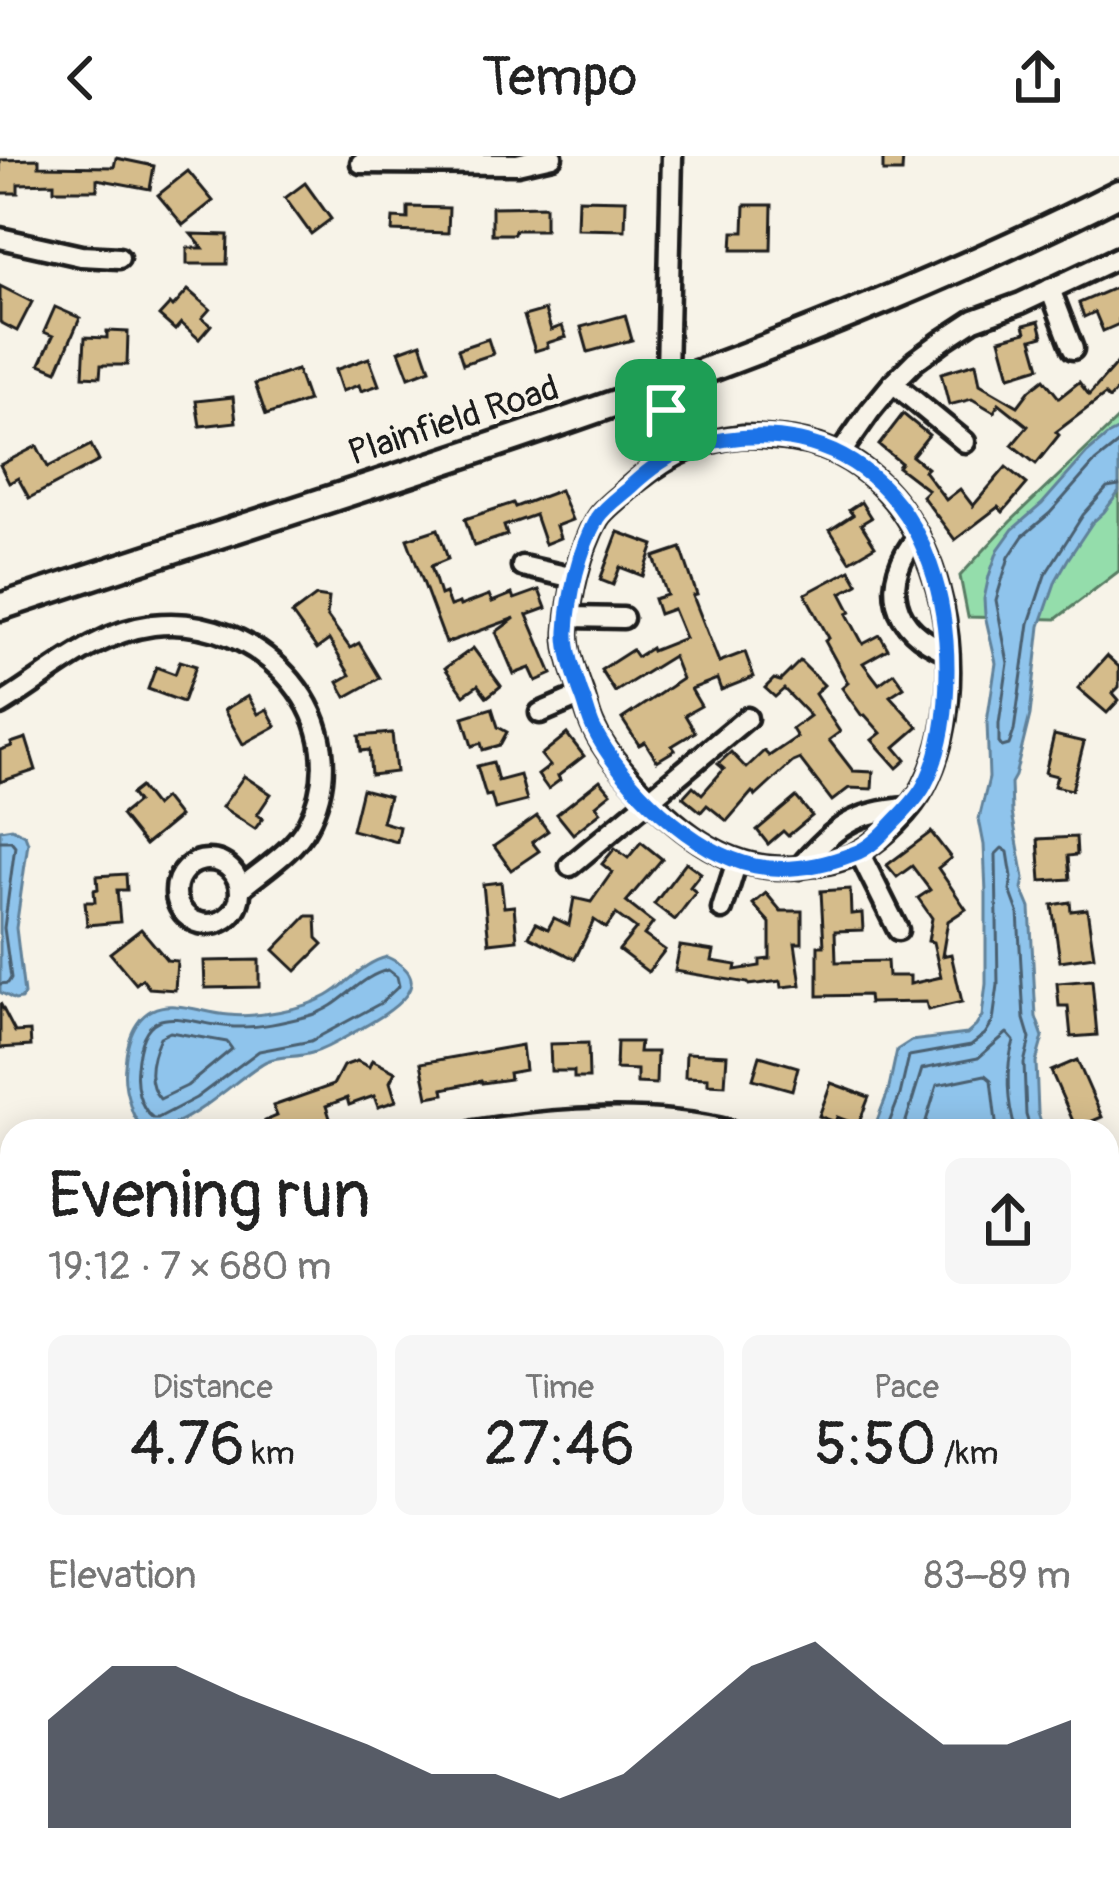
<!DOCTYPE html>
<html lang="en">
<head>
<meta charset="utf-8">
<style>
	:root { --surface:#fff; --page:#f6f6f6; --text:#222; --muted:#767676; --accent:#111827 }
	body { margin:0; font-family:Pangolin,sans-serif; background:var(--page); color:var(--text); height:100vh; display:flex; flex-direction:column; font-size:45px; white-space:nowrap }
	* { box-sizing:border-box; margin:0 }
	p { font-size:39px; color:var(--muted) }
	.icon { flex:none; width:66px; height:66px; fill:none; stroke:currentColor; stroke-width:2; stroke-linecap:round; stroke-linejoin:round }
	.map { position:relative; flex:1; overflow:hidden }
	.drawer { position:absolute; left:0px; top:963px; width:1119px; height:771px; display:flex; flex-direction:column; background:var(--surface); border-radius:36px 36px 0 0; box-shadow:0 6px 30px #0003 }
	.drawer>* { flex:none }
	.pin { position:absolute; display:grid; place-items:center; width:102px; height:102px; color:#fff; margin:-51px; border-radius:24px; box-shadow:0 6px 18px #0006 }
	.round { display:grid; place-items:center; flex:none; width:126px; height:126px; border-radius:18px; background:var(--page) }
	.headline { display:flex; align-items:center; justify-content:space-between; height:204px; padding:0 48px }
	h1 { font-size:66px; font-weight:600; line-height:90px }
	.metrics { display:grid; grid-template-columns:repeat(3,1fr); gap:18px; height:204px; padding:12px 48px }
	.metrics div { display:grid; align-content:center; border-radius:18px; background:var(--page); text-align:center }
	.metrics b { font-size:60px; font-weight:600 }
	.metrics small { font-size:33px; font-weight:400 }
	.metrics p { font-size:33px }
	.chart { height:336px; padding:24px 48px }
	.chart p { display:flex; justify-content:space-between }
	.chart svg { width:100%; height:216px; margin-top:12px; fill:var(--accent); opacity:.7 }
	header { display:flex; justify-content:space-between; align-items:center; height:156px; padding:0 48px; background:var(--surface); font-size:54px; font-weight:600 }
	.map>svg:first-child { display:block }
	.built { fill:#ede2cc }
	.green { fill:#94ddab; stroke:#587c64; stroke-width:3 }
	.water { fill:#8fc4ec; stroke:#618199; stroke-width:3 }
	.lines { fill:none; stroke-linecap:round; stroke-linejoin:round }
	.shore { stroke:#4a5f6f; stroke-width:3 }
	.building { fill:#d5bc8b; stroke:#1c1c1c; stroke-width:3 }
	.minor-casing { stroke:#1c1c1c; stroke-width:27 }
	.major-casing { stroke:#1c1c1c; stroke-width:33 }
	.minor { stroke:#f7f3e8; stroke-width:18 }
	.major { stroke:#f7f3e8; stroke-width:24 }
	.route-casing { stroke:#fff; stroke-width:24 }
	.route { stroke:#1a73e8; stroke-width:15 }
	.labels { text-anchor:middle; stroke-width:10; stroke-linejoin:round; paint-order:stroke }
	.street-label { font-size:36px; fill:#1c1c1c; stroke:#f7f3e8 }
</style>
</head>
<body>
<header><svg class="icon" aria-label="back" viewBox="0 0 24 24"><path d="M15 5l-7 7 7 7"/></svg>Tempo<svg class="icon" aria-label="share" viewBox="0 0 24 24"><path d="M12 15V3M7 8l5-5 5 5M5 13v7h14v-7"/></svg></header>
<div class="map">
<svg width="1119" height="1732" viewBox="0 0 1119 1732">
	<rect width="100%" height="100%" fill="#f7f3e8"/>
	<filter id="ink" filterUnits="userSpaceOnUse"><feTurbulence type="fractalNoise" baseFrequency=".00833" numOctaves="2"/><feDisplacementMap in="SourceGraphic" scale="24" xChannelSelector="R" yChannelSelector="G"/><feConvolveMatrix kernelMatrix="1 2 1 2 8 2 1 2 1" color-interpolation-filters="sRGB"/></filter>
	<g filter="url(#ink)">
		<!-- built -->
		<g class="built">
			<path d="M12,1360V1722H745V1732H0V1366Z"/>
			<path d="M1107,1665H1113L1114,1732H768V1722H1107Z"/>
		</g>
		<!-- green -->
		<path class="green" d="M1119,262V415L1056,463L968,461L960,420L1010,366Z"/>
		<!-- water -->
		<g class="water">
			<path d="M1119,274V336L1104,356L1092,367L1068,403L1056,424L1040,470L1030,559L1015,620L1011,627L1012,657L1024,722L1022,733L1030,752L1036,861L1043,881L1036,906L1038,957L1044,975H873L888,936L897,894L911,885L967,878L976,870L982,860L986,828V738L984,689L979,663L989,622L987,566L996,507L985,459L984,443L989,420L998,394L1013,373L1042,348L1087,297L1107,280Z"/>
			<path d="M12,672L25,679L28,687L16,772L24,838L21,843L15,844L0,836V674Z"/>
			<path d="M387,801C443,826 388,857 360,873C345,881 329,892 312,897C297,902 281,899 267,905C241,915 152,1012 132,955C127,939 123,926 125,910C127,879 139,847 176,850C194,851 211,858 229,859C256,862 304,853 327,840C349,828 362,807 387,801Z"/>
		</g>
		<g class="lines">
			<!-- shore -->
			<g class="shore">
				<path d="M1119,287L1095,306L1050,357L1023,380L1009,401L996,444L1008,507L999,568V587L1002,591L1009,589L1014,575L1029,467L1045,419L1083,359L1107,332L1119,330"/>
				<path d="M0,685H11L15,690L4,772L11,822L8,827L0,828"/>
				<path d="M388,814L397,821L399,830L381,847L311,885L259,895L196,942L158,962H153C139,951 135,928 137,911C143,837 185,869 234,871C259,872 284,866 308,860C343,851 357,821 388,814Z"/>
				<path d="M170,876L227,886L232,893L187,930L160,943C145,926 151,901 160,881Z"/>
				<path d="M886,975L900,939L909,900L971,889L985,878L993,865L998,829L996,698L1002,692L1008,696L1012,721L1010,734L1018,756L1024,863L1030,883L1024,907L1026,959L1031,975"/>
				<path d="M903,975L922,913L978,902L1007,877L1014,885C1005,912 1007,948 1016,975"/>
				<path d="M923,975L937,929L985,919L991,924L997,975"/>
			</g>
		</g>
		<!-- building -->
		<g class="building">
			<path d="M883,0H903L902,16H883Z"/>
			<path d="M116,2L154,10L150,33L97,23V34H54V27L18,28V37H0V4L39,3V10L114,11Z"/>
			<path d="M188,15L213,45L183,69L158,39Z"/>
			<path d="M305,27L331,63L311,78L285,42Z"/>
			<path d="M578,43L626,44L625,74L577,73Z"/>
			<path d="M745,49H772L771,94H732L733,76H744Z"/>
			<path d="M545,50V74H515L514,78H492V51Z"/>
			<path d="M408,51L449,52L448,77L392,75L393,62L408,63Z"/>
			<path d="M191,78L228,79L227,108H187V92H203Z"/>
			<path d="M0,130L32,146L17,175L0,166Z"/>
			<path d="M1119,130V168L1103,175L1095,156L1084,161L1079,147Z"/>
			<path d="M188,134L210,153L202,162L211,169L199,183L181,167L175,174L159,160L170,148L173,151Z"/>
			<path d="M55,151L80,162L57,215L40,208L53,180L44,176Z"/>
			<path d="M545,154L551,174L562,170L566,181L547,187L548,191L535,195L524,160Z"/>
			<path d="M625,159L632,184L588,196L581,171Z"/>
			<path d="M1039,165L1043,180L1032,183L1040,211L1010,220L1000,183L1026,176L1024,169Z"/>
			<path d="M107,175L128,176L127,209H101L100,221L83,220L85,181L107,182Z"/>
			<path d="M488,183L493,198L463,208L458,193Z"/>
			<path d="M421,187L430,213L409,221L399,195Z"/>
			<path d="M369,202L379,229L361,235L359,229L342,235L335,214Z"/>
			<path d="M1119,205V232L1109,243L1105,239L1056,276L1059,279L1036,308L1012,289L1028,270L999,247L994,256L972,243L949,249L941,217L976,207L980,228L1018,250L1030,234L1044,223L1059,242L1079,226L1089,239Z"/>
			<path d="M297,214L308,245L266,259L255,228Z"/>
			<path d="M233,241L236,266L200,270L196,245Z"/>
			<path d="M903,258L929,279L912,300L927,312L924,315L946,344L960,333L973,350L1006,311L1027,328L1003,356L998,351L955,384L922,340L928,334L898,311L901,307L879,289Z"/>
			<path d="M91,289L99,305L29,342L18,322L9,327L0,309L37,290L48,311Z"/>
			<path d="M560,334L572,364L556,370L560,382L545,388L535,359L504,370L507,379L474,390L465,363L513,347L515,351Z"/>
			<path d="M861,346L871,362L861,368L875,390L850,405L830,374L853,359L849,354Z"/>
			<path d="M438,373L448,403L431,410L440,439L445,437L450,450L459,447L460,450L489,439L492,446L512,438L514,443L539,434L546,452L527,459L552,518L536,525L530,512L514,518L496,476L515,462L446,487L407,383Z"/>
			<path d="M618,376L654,389L643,420L620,411L613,429L600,424Z"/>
			<path d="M681,392L697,439L693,440L719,506L745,496L754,521L721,534L717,523L691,533L701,550L685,559L695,576L672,590L675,594L657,605L645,586L639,589L622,563L682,523L673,500L615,536L601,514L632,494L637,501L651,492L652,495L685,482L673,453L659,458L654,443L667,439L654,401Z"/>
			<path d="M850,414L858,428L841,437L851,456L847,458L863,488L880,479L888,493L863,507L879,528L894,517L904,531L890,540L918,571L895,591L906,604L897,612L872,584L881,577L865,559L862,560L842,532L848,527L825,485L829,482L805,438Z"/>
			<path d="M316,440L329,442L327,460L350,492L359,487L380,522L346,541L338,526L350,519L329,484L317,493L292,458Z"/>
			<path d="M473,492L501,530L487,541L478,529L464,539L445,512Z"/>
			<path d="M1107,500L1119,511V531L1113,537L1119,544L1107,557L1078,532Z"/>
			<path d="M180,505L196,510L183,546L148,533L156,511L175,518Z"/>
			<path d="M800,505L824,529L815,538L840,576L829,584L853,615L873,616L872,633L849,632L832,645L800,603L793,606L756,640L752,636L727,665L707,649L701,656L683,641L693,630L702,638L724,613L718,608L731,596L746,612L764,595L769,600L797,581L792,573L810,560L784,533L775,541L765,532L774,523L780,525Z"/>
			<path d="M248,540L258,558L267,553L276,570L243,588L224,554Z"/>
			<path d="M492,552L498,571L507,576L500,589L483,594L481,587L472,590L463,561Z"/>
			<path d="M392,577L396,616L371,619L369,594L361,595L359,580Z"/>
			<path d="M567,578L584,600L558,620L560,624L548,633L538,619L550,610L541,599Z"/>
			<path d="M1054,579L1084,586L1072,634L1054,630L1057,620L1045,617Z"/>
			<path d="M26,582L36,614L0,626V594L12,590L11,587Z"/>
			<path d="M493,606L498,625L520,619L527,645L495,653L491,639L486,640L477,610Z"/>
			<path d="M244,620L271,638L257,659L263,662L255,673L222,651Z"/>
			<path d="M600,624L611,637L596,649L601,656L573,678L557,658Z"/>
			<path d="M140,631L155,650L164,642L179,661L145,689L121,659L137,646L131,638Z"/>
			<path d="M362,633L389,640L382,666L400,671L397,686L352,674Z"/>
			<path d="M796,641L812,660L788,680L783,675L768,688L757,674Z"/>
			<path d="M537,660L548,675L532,686L539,695L511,714L494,690Z"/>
			<path d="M931,676L951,702L938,712L966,753L948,765L942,800L951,798L962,846L928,854L926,846L869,847L868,839L818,840V790H824L821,735L850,733L851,758L862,757L863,774L835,775L836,806L887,805L888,820H910V828L941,821L933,786L928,785L932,762L918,742L930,734L912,710L897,721L887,709Z"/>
			<path d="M1076,681L1077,699L1068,700L1070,723L1041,725L1038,683Z"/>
			<path d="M641,686L662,703L626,746L653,767L644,779L665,794L648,816L619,794L636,773L616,758L606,772L594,764L575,803L529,780L536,767L548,773L554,762L569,769L574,742L591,746L612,716L602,708L615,692L628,702Z"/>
			<path d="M686,706L701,717L690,731L696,736L675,764L654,748Z"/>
			<path d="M126,718L127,734H117L120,766L87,769L85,746H95L94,734L98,733L97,720Z"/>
			<path d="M501,726L504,751L514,750L517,784L489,787L483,728Z"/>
			<path d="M766,737L781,755H802V787H795L801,829L782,831L781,825L749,829L748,827L675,815L680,790L714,795L712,805L736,809L735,814L760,810V804L770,803V767L753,748Z"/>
			<path d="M1070,746L1071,755L1087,753L1094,800L1060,805L1052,749Z"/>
			<path d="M307,760H316L317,782L323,788L296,815L274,794Z"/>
			<path d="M141,773L167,804L177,805L175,834L149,832L142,823L136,828L110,797Z"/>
			<path d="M259,804V831L205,832L204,805Z"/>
			<path d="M1092,824L1097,879L1071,881L1068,850H1059L1057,827Z"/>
			<path d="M0,847L15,876L30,875L31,890L0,892Z"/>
			<path d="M617,886H640L639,896H657L656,928L637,927V914L616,913Z"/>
			<path d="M588,887L589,922H574V915H551L550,888Z"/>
			<path d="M522,889L525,914L509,917L510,923L482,927L481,925L443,933L444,938L428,941L421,907Z"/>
			<path d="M686,897L727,899L725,929L708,928V922L685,921Z"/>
			<path d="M760,900L798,911L792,934L753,923Z"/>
			<path d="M372,904L395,916L390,926L396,945L378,951L374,940L349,949L347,942L326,950L331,965L302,975H269L265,965L277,960L273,950L333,929L343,910L357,905L369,911Z"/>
			<path d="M1077,904L1102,961L1076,972L1051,915Z"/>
			<path d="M831,927L869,941L858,969L837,961L835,966L819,960Z"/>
			<path d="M12,1112V1137L0,1139V1114Z"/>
			<path d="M1119,1135V1195L1107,1181V1145Z"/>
			<path d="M12,1244V1274L0,1276V1247Z"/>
			<path d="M1107,1377L1119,1384V1396L1107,1417Z"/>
			<path d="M1107,1521H1118L1117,1557H1107Z"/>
		</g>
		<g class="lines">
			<!-- minor casing -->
			<g class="minor-casing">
				<g id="minor">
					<path d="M361,7L517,8L552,0"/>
					<path d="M0,82L81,100L119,102"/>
					<path d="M1050,133L1073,193"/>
					<path d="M893,227L965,286"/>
					<path d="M668,230L690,253L700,278L690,291L675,284L666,260L672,0"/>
					<path d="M743,280C776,281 810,283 840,299C947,354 976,529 924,630C912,654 884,681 861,695C845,705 819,709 800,711C732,719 680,677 637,630C620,612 604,594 594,572C588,561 586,548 582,537C575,519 566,495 567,476C569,441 580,393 597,363C603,353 615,345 623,337C658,305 695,285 743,280Z"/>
					<path d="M840,298L870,255L893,227L915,205L945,183L974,164L1021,147L1119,101"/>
					<path d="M918,380C879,426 891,474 947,495"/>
					<path d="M522,410L574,422"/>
					<path d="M570,461L623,462"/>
					<path d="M0,549C50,519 93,477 153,469C261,456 363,566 307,670C294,695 262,714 240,733"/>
					<path d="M540,557L582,539"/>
					<path d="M859,696L898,774"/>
					<circle cx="208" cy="736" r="32"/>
					<path d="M570,710L747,562"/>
					<path d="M799,712C833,672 855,655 908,652"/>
					<path d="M722,753L737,705"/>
					<path d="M474,975C557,962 649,955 731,975"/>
					<path d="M0,1210L12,1203"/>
					<path d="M1107,1311L1119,1299"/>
					<path d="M0,1392L12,1386"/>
					<path d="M1107,1477L1119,1482"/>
					<path d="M1107,1628H1119"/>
					<path d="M1107,1656H1119"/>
					<path d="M117,1732V1722"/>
					<path d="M686,1732V1722"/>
					<path d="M757,1732V1722"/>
					<path d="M805,1732V1722"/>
				</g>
			</g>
			<!-- major casing -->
			<g class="major-casing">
				<path id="major" d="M0,451C377,324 763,217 1119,37"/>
			</g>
			<!-- minor -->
			<use href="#minor" class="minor"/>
			<!-- major -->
			<use href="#major" class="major"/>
		</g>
	</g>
	<g class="lines" filter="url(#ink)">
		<!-- route casing -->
		<g class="route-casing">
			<path id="route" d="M666,254L668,230L690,253L700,278L690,291C853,245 948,361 947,515C947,554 942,596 924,630C917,643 905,655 895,665C883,678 869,693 853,698C822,710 787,716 755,710C693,697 620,627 593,571C588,560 586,548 581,537C575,519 566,494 567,475C569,439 579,394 597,362C605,350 620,340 630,331C647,315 668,299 690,291L675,284L666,254"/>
		</g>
		<!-- route -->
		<use href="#route" class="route"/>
	</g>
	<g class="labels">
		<!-- street labels -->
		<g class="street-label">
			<text transform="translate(453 263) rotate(-18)" y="13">Plainfield Road</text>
		</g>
	</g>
</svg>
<div class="pin" style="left:666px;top:254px;background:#1e9e55"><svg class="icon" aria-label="arrive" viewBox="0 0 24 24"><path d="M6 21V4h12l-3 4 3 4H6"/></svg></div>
<section class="drawer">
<div class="headline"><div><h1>Evening run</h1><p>19:12 · 7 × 680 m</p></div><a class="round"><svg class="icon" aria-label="share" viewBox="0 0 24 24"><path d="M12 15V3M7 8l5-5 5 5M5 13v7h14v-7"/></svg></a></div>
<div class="metrics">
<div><p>Distance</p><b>4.76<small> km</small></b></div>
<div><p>Time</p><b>27:46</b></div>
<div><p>Pace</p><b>5:50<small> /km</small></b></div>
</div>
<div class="chart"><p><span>Elevation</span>83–89 m</p>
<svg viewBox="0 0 160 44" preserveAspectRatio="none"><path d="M0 44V22L10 11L20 11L30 17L40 22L50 27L60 33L70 33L80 38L90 33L100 22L110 11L120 6L130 17L140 27L150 27L160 22V44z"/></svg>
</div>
</section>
</div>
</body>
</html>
